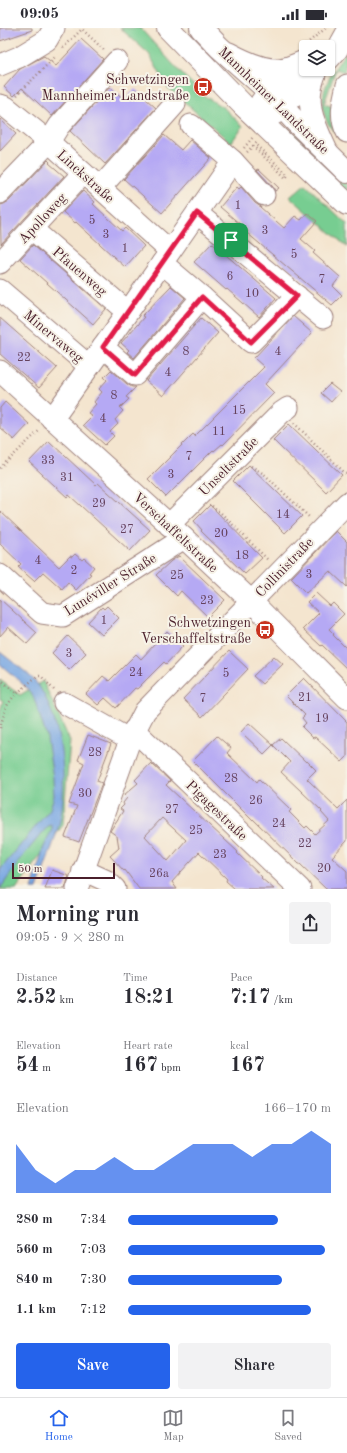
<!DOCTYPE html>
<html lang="en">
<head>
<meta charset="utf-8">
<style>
	:root { --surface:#fff; --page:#f2f2f3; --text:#2b2b33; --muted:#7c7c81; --line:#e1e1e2; --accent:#2563eb }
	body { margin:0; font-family:"Old Standard TT",serif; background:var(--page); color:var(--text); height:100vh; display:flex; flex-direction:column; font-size:15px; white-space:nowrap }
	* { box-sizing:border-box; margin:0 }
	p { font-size:13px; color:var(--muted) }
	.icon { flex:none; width:22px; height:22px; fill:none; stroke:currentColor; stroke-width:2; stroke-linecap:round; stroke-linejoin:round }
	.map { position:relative; height:861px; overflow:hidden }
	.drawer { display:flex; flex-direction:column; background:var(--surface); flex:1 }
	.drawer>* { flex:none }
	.controls { position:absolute; left:299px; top:12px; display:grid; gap:8px }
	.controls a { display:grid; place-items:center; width:36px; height:36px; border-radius:4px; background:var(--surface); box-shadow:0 1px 3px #0004; font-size:20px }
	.scale { position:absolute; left:12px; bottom:10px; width:103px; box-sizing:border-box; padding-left:4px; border:2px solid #4a1f2b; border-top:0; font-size:11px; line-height:14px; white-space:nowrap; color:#4a1f2b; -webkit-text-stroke:3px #f7f3e8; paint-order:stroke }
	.pin { position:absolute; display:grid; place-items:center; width:34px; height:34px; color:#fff; margin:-17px; border-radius:8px; box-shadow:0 2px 6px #0006 }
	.round { display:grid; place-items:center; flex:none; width:42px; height:42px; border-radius:4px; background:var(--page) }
	.headline { display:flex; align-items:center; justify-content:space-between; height:68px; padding:0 16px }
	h1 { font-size:22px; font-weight:800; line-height:30px }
	.figures { display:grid; grid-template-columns:repeat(3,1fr); gap:6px; height:68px; padding:4px 16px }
	.figures div { display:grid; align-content:center }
	.figures b { font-size:20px; font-weight:800 }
	.figures small { font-size:11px; font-weight:400 }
	.figures p { font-size:11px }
	.chart { height:112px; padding:8px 16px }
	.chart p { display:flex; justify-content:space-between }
	.chart svg { width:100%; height:72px; margin-top:4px; fill:var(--accent); opacity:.7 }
	.cta { display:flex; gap:8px; margin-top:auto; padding:8px 16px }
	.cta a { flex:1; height:46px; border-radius:4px; background:var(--accent); color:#fff; font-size:16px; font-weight:800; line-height:46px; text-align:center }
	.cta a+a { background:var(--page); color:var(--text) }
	ul { padding:0 16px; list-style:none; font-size:13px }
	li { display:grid; grid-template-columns:64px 48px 1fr; align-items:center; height:30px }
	li i { height:10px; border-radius:5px; background:var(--accent) }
	.status { display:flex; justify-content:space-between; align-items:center; height:28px; padding:0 20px; background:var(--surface); direction:ltr }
	.status svg { height:11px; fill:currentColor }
	.tabs { display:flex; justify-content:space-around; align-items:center; height:56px; border-top:1px solid var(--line); background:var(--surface); font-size:11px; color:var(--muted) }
	.tabs a { display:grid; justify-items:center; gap:2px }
	.tabs .on { color:var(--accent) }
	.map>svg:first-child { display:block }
	.green { fill:#77cd91; stroke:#60765e }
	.water { fill:#79a7e2; stroke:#626386 }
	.building { fill:#b5a9f4; fill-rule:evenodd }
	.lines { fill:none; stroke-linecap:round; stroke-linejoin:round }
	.minor-casing { stroke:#9f827d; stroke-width:23 }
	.major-casing { stroke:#9f827d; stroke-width:24 }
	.path { stroke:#9f827d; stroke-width:2.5; stroke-dasharray:1 3; stroke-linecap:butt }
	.minor { stroke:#fff; stroke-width:21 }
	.major { stroke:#fff; stroke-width:22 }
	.route-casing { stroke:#fff; stroke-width:8 }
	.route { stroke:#e11d48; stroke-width:5 }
	.labels { text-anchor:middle; stroke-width:4; stroke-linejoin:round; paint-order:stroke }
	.number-label { font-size:12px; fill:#65425d }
	.poi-label { font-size:14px; fill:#4a1f2b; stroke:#f7f3e8; text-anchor:end }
	.street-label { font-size:14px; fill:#4a1f2b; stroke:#f7f3e8 }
</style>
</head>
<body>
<div class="status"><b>09:05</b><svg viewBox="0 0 49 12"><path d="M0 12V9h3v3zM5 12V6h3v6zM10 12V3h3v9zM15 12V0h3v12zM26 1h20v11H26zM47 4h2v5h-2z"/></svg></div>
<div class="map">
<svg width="347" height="861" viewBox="0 0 347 861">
	<rect width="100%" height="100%" fill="#f7f3e8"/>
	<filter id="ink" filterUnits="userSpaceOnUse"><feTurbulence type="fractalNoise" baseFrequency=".025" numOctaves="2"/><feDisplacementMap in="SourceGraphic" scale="8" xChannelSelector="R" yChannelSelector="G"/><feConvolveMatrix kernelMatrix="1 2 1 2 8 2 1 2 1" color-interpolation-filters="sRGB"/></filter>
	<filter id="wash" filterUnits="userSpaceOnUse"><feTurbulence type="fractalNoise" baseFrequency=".012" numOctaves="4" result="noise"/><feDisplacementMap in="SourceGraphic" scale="16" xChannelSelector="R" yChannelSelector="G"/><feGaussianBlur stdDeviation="0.9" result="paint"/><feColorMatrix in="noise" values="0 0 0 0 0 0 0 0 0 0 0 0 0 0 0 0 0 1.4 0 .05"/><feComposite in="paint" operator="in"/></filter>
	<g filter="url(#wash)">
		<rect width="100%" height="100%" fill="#f4e5cf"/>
		<!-- green -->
		<g class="green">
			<path d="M120,0H140L182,46L206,69L224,80L243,98L231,115L168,60L149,26Z"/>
			<path d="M345,25L347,32L344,44L336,41L324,76L333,79C326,92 334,101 341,112C337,107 332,102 329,97C313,71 330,47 345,25Z"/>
			<path d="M289,100L347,156V165L284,104Z"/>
			<path d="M305,156L347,196V219L290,169Z"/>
			<path d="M0,652L20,667L43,653L70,713L63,797L16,861H0V683L3,673L0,671Z"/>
		</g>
		<!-- water -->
		<path class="water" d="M0,624C11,633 25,642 35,653C62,686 69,757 59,797C53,819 44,840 37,861H32L43,821L52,801V797L48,798L23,828L0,861V842L50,781L54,768L53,750L47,710L34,670L27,660L0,636Z"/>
		<g id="blocks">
			<!-- building -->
			<g class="building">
				<path d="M0,0H32V2L0,13Z"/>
				<path d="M81,11L103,31L52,88L22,60L14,68L4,59L20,41L44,28L56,38Z"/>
				<path d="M110,59L125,72L135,61L156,80L105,136L70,103Z"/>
				<path d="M0,91L16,106L0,123Z"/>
				<path d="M164,107L181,122L190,112L211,130L162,185L124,151Z"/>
				<path d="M48,132L50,134L49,135L64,148L1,216L0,177L4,176L9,173Z"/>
				<path d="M259,141L279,160L275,163L273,159L257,142Z"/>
				<path d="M237,159L239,161L241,159L255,175L261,179H260L284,200L295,188L301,192L307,185L317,193L301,211L315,223L313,225L340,249L333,258L342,267L332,277L247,205L248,203L220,179Z"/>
				<path d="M83,163L95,174L93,176L122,203L125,200L144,218L125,239L76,194L75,195L63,184Z"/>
				<path d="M212,215L276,270L259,289L227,261L226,262L194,234Z"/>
				<path d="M33,217L106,281L93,296L20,231Z"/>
				<path d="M171,258L185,270L134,330L127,324L129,322L121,315L144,289L142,288Z"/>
				<path d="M293,288L312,305L265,356L274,365L223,417L222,416L214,423L213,422L166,469L148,451L193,406L195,408L264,339L254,330Z"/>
				<path d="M0,290L57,340L39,360L0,326Z"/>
				<path d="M201,290L218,305L163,368L146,353Z"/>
				<path d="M111,342L127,356L132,359H136L126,369L129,371L120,380L123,383L115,392L118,396L110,404L114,408L105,417L83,397L92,388L88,385L96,376L94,374L102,364L99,361L107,352L104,349Z"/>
				<path d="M330,356L340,364L331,374L321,365Z"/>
				<path d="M5,374L29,396L14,412L0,400V380Z"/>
				<path d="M289,396L342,447L326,464L273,412Z"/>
				<path d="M49,413L96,457L98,455L150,502L130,523L69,467L67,469L29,434Z"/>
				<path d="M249,437L302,488L285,505L233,453Z"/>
				<path d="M210,477L262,530L245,546L201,503L202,502L194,493Z"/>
				<path d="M0,483L59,539L70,528L72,529L75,526L82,532L84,530L94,539L89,545L91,546L76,562L68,554L62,561L43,544L34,553L18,539L21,536L0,516Z"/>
				<path d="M336,503L347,514V559L330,543L306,565L291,550Z"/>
				<path d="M179,528L225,572L208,589L181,563L177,568L156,547L171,533Z"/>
				<path d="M316,565L330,578L333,575L344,586L329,601L334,606L333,607L347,621V641L322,617L321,618L303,601L319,585L307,574Z"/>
				<path d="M0,571L37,605L27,616L8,599L0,608Z"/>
				<path d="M107,578L119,590L102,607L88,594L102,579L104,581Z"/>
				<path d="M167,603L183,618L166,636L164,634L137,661L135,660L116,680L105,670L98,677L86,666L103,648L109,653L136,626L141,631Z"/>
				<path d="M68,608L86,625L69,642L52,625Z"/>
				<path d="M229,623L248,641L202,689L183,671Z"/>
				<path d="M274,628L283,636L262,656L253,648Z"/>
				<path d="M304,650L347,694V729L342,734L315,709L313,710L302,699L306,695L302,690L305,687L286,668Z"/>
				<path d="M249,695L273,717L264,726L241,704Z"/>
				<path d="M88,707L111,716L97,753L102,755L79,814L65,809L77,778L69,776L84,735L78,732Z"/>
				<path d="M217,708L231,720L227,725L257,754L259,751L291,782L289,784L305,800L307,798L315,806L329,793L321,784L322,783L281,744L290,734L273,717L281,710L306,734L307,733L316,742L307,751L338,781L347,772V813L332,829L347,843V861H326L300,836H299L253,791L252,792L193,733Z"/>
				<path d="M151,735L170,753L166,757L238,824L237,825L262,849L261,850L274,861H235L226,853L227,851L199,824L172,854L177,861H139L125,842L124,843L110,828L119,820L117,808L110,803L123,783L120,781L124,777L123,775L127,770L124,767L138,755L135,752ZM162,790L186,812L168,833L145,808Z"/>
				<path d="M52,842L69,848L65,861H45Z"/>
			</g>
		</g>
	</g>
	<g filter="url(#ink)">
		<use href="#blocks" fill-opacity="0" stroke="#9f827d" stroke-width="1"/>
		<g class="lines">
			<!-- minor casing -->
			<g class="minor-casing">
				<g id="minor">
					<path d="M229,25C242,32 264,42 279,41C289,40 297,36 306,32"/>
					<path d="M328,32L337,22L347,4"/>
					<path d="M0,37L19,29L47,12L54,0"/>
					<path d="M315,46C303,78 315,96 328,125"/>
					<path d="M347,57C343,73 339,89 347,104"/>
					<path d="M0,77L6,79L49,114L170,223"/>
					<path d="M256,89C258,84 258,79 261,74C269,61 289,48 301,37"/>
					<path d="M259,92L267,90L276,85L315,46"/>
					<path d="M233,133L264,167"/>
					<path d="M100,160L175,76"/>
					<path d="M0,165L49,114L59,98L117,33"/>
					<path d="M197,185L323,290"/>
					<path d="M32,201L128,284"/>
					<path d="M0,235L83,145"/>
					<path d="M162,235L202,269L251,314L297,268"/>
					<path d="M0,262L89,338"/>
					<path d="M103,319L135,347L202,269"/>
					<path d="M0,343L184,510L251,573L347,670"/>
					<path d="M52,391L128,284L233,133L191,97"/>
					<path d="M169,497L282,384L288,380"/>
					<path d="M0,547L42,585L63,588L184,510"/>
					<path d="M64,675L130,712"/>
					<path d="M134,702L300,861"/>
					<path d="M83,842L107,853L115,861"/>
					<path d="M77,861L130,712L145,683L347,475"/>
				</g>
			</g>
			<!-- major casing -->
			<g class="major-casing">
				<g id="major">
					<path d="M168,0L243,77L347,176"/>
					<path d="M201,0L219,19L262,57L297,95L347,144"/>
				</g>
			</g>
			<!-- path -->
			<g class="path">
				<path d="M306,16L326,0"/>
				<path d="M63,20L82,1L104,22"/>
				<path d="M17,67L56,28"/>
				<path d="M244,120L253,109"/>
				<path d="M247,124L253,118L286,150L288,147L255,116L257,114"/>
				<path d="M294,395L347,447"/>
				<path d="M251,438L264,446L310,490"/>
				<path d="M0,440L40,402"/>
				<path d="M212,478L217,483H219L268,532"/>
				<path d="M0,651L17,666"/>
				<path d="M0,700L6,679L14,668L37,648H41L54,662"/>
			</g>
			<!-- minor -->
			<use href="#minor" class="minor"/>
			<!-- major -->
			<use href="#major" class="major"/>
		</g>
	</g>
	<g class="lines" filter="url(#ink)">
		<!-- route casing -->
		<g class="route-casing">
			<path id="route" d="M197,185L297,268L251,314L202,269L135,347L103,319Z"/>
		</g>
		<!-- route -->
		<use href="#route" class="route"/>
	</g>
	<!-- icons -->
	<defs>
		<g id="bus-disc" transform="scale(1)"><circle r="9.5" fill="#c8321e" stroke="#f7f3e8"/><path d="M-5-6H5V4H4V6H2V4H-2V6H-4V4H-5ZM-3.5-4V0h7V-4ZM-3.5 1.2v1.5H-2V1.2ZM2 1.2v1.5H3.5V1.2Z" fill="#fff"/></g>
	</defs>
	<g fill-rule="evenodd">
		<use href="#bus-disc" x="203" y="59"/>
		<use href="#bus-disc" x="265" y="602"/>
	</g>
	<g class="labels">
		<!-- number labels -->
		<g class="number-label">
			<text x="238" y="181">1</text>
			<text x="92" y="196">5</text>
			<text x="265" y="206">3</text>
			<text x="106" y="210">3</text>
			<text x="125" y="224">1</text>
			<text x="294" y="230">5</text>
			<text x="230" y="252">6</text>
			<text x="322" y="255">7</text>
			<text x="252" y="269">10</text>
			<text x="186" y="327">8</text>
			<text x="278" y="327">4</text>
			<text x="24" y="333">22</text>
			<text x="168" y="348">4</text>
			<text x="114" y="371">8</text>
			<text x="239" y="386">15</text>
			<text x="103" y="394">4</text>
			<text x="219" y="407">11</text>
			<text x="189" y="432">7</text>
			<text x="48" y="436">33</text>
			<text x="171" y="450">3</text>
			<text x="67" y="453">31</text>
			<text x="99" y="479">29</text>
			<text x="283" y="490">14</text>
			<text x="127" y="505">27</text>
			<text x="221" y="509">20</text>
			<text x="242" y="531">18</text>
			<text x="38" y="536">4</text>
			<text x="74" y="546">2</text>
			<text x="309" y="550">3</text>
			<text x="177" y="551">25</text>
			<text x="207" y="576">23</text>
			<text x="104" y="596">1</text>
			<text x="69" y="629">3</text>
			<text x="136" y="648">24</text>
			<text x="226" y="649">5</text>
			<text x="305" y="673">21</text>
			<text x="203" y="674">7</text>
			<text x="322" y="694">19</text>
			<text x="95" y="728">28</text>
			<text x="231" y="754">28</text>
			<text x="85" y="769">30</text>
			<text x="256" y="776">26</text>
			<text x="172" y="785">27</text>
			<text x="279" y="799">24</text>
			<text x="196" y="806">25</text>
			<text x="305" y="819">22</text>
			<text x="220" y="830">23</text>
			<text x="324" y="844">20</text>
			<text x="159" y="849">26a</text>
		</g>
		<!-- poi labels -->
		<g class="poi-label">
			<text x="189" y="56">Schwetzingen<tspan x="189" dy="16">Mannheimer Landstraße</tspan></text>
			<text x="251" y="599">Schwetzingen<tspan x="251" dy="16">Verschaffeltstraße</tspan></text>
		</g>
		<!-- street labels -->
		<g class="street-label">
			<text transform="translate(274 72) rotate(44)" y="5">Mannheimer Landstraße</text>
			<text transform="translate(86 148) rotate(42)" y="5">Linckstraße</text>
			<text transform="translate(42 190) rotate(-47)" y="5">Apolloweg</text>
			<text transform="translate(80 243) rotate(41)" y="5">Pfauenweg</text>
			<text transform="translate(54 308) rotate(40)" y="5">Minervaweg</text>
			<text transform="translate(228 438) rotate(-45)" y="5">Unseltstraße</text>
			<text transform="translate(176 504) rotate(43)" y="5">Verschaffeltstraße</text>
			<text transform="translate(284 539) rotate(-46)" y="5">Collinistraße</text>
			<text transform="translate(110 556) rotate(-32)" y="5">Lunéviller Straße</text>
			<text transform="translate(217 782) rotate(44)" y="5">Pigagestraße</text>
		</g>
	</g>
</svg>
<div class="controls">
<a><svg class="icon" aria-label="layers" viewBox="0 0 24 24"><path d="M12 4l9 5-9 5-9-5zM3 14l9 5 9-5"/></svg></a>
</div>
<div class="scale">50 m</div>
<div class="pin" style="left:231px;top:212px;background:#1e9e55"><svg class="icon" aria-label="arrive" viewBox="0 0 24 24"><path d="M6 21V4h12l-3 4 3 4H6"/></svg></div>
</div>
<section class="drawer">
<div class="headline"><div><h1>Morning run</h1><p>09:05 · 9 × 280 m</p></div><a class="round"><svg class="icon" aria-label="share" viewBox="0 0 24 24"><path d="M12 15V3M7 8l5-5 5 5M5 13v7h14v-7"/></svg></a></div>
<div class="figures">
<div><p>Distance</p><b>2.52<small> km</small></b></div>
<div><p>Time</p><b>18:21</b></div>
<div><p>Pace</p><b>7:17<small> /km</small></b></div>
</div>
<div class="figures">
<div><p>Elevation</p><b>54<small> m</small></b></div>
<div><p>Heart rate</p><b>167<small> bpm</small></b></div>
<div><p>kcal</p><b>167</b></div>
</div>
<div class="chart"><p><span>Elevation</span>166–170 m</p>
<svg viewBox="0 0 160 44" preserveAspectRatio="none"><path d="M0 44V14L10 30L20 38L30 30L40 30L50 22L60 30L70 30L80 22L90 14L100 14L110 14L120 22L130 14L140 14L150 6L160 14V44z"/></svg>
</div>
<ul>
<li><b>280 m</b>7:34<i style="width:74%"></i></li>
<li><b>560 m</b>7:03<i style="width:97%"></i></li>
<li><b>840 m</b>7:30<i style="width:76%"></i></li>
<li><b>1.1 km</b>7:12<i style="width:90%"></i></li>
</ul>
<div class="cta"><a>Save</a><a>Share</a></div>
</section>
<nav class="tabs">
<a class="on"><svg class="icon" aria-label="home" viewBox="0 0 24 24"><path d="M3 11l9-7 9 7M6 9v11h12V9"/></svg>Home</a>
<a><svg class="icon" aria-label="map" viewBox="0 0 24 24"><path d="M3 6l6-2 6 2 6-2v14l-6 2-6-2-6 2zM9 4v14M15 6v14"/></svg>Map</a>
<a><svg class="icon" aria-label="saved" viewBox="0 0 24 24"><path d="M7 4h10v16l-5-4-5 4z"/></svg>Saved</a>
</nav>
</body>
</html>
